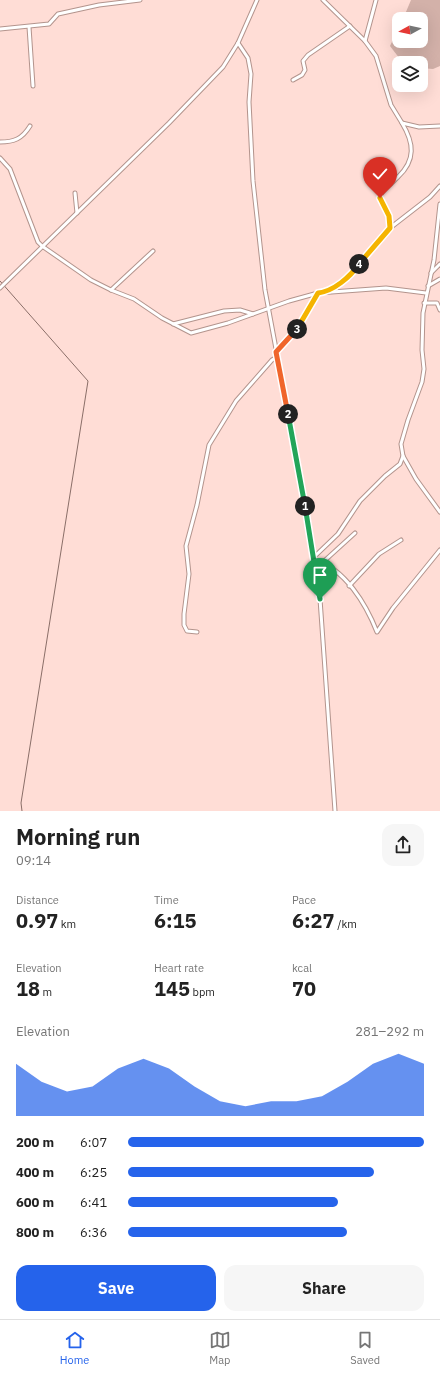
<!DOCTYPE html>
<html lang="en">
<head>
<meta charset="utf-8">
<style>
	:root { --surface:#fff; --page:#f6f6f6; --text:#222; --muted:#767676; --line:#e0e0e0; --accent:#2563eb }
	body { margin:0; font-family:"IBM Plex Sans",sans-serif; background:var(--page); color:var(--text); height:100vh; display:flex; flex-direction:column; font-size:15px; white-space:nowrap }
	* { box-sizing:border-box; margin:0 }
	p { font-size:13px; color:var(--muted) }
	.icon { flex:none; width:22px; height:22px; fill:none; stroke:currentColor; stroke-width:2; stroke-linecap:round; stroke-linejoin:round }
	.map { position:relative; height:811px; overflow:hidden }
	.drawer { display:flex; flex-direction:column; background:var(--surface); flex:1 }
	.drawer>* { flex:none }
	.needle { width:26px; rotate:262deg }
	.tools { position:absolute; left:392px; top:12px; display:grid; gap:8px }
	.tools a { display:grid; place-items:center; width:36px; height:36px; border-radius:8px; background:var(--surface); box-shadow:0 4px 16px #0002; font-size:20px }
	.pin { position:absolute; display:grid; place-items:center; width:34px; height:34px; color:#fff; margin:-41px -17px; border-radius:50% 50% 50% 0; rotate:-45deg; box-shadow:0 0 4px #0007 }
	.pin .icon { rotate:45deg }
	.km { position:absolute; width:20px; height:20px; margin:-10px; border-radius:50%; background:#222; color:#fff; font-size:11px; line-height:20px; text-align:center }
	.round { display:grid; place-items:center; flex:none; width:42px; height:42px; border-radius:12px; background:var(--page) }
	.summary { display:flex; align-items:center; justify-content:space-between; height:68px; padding:0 16px }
	h1 { font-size:22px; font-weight:700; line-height:30px }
	.figures { display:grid; grid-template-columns:repeat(3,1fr); gap:6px; height:68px; padding:4px 16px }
	.figures div { display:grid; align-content:center }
	.figures b { font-size:20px; font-weight:700 }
	.figures small { font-size:11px; font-weight:400 }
	.figures p { font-size:11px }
	.chart { height:112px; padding:8px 16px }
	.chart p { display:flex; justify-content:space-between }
	.chart svg { width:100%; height:72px; margin-top:4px; fill:var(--accent); opacity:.7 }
	.action { display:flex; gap:8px; margin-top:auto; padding:8px 16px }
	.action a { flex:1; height:46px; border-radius:12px; background:var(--accent); color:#fff; font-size:16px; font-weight:700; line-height:46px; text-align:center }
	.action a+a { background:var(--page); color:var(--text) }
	ul { padding:0 16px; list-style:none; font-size:13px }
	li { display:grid; grid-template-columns:64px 48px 1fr; align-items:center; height:30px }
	li i { height:10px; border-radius:5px; background:var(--accent) }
	.tab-bar { display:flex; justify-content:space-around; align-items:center; height:56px; border-top:1px solid var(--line); background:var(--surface); font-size:11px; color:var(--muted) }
	.tab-bar a { display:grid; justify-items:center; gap:2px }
	.tab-bar .active { color:var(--accent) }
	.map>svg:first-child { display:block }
	.green { fill:#d3b1a9 }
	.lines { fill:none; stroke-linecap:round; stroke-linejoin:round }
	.stream { stroke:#8a6e68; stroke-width:1 }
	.minor-casing { stroke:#b3948d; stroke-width:5 }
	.minor { stroke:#fff; stroke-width:3 }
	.split-1-casing { stroke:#fff; stroke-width:8 }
	.split-2-casing { stroke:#fff; stroke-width:8 }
	.split-3-casing { stroke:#fff; stroke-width:8 }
	.split-4-casing { stroke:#fff; stroke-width:8 }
	.split-5-casing { stroke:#fff; stroke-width:8 }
	.split-1 { stroke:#22a559; stroke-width:5 }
	.split-2 { stroke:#22a559; stroke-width:5 }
	.split-3 { stroke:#f0652b; stroke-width:5 }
	.split-4 { stroke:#f5b400; stroke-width:5 }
	.split-5 { stroke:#f5b400; stroke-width:5 }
</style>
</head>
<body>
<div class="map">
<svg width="440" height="811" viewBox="0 0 440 811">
	<rect width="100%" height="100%" fill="#ffddd6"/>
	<!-- green -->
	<path class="green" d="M411,0H440V66L433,69L421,68V63H403L390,46L399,27V41H421V19H403Z"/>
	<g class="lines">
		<!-- stream -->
		<path class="stream" d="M0,281L88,381L21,803L22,811"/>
		<!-- minor casing -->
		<g class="minor-casing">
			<g id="minor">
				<path d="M323,0L365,41L376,56L391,105L402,123L419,127L440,126"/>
				<path d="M29,27L33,86"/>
				<path d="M0,29L49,24L58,14L99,5L140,0"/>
				<path d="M365,41L376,0"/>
				<path d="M238,43L248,58L251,74L249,102L253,181L265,290L302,488L320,599L335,811"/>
				<path d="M293,80L302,75L305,70L303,61L308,55L350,26"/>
				<path d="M0,142C14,142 22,139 30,126"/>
				<path d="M0,158L10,169L38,242L42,246L91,280L111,290L134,299L162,318L191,333L228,323L289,301L318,293L386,288L426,293"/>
				<path d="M75,193L77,213"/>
				<path d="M440,204L434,260L423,313L422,350L424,369L422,382L408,420L401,444L403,456L416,479L440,512"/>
				<path d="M390,228L389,216L380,195C385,188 392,183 398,177C416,160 414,143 402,123"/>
				<path d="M431,273L440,264"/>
				<path d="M428,286L440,279"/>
				<path d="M0,288L169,123L223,67L238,43L257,0"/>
				<path d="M111,290L153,251"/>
				<path d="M327,291L350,275L390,228L430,197L440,186"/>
				<path d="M424,303H437L440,310"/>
				<path d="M173,324L224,311L240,310L253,314"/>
				<path d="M276,352L301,323L318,293"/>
				<path d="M314,557L338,534L360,501L385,476L400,464L403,456"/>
				<path d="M315,560C345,569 366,604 377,632L393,608L440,550"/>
				<path d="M322,563L355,533"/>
				<path d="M349,586L379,554L401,540"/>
				<path d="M197,632L187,631L184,625V614L189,574L186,546L197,505L209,445L236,401L272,360L277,357"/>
			</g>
		</g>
		<!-- minor -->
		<use href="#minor" class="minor"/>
	</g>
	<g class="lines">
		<!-- split-1 casing -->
		<g class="split-1-casing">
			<path id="split-1" d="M305,506L320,599"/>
		</g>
		<!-- split-2 casing -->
		<g class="split-2-casing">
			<path id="split-2" d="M288,414L305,506"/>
		</g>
		<!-- split-3 casing -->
		<g class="split-3-casing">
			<path id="split-3" d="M288,414L276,352L297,329"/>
		</g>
		<!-- split-4 casing -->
		<g class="split-4-casing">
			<path id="split-4" d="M297,329L318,293C334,291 350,277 359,264"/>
		</g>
		<!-- split-5 casing -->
		<g class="split-5-casing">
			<path id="split-5" d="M359,264L390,228L389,216L380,198"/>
		</g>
		<!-- split-1 -->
		<use href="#split-1" class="split-1"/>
		<!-- split-2 -->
		<use href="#split-2" class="split-2"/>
		<!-- split-3 -->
		<use href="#split-3" class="split-3"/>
		<!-- split-4 -->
		<use href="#split-4" class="split-4"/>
		<!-- split-5 -->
		<use href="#split-5" class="split-5"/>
	</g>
</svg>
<div class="tools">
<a><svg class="needle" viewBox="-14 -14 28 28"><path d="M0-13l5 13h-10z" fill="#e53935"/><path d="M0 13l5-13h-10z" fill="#767676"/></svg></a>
<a><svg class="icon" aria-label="layers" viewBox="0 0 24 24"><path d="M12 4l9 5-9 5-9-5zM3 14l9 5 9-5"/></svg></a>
</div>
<div class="pin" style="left:320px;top:599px;background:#1e9e55"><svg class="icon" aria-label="arrive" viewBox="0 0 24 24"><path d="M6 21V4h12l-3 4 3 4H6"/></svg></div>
<div class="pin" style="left:380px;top:198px;background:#d93025"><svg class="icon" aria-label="check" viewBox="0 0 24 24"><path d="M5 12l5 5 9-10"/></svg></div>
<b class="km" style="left:305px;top:506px">1</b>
<b class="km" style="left:288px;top:414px">2</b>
<b class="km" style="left:297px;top:329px">3</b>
<b class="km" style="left:359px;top:264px">4</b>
</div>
<section class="drawer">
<div class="summary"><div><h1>Morning run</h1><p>09:14</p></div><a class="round"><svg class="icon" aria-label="share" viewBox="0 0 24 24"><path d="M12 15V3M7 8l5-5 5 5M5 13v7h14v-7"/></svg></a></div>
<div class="figures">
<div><p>Distance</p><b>0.97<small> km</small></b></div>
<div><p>Time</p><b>6:15</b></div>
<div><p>Pace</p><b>6:27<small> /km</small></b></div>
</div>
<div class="figures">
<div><p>Elevation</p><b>18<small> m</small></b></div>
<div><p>Heart rate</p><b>145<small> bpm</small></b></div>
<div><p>kcal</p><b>70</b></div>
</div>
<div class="chart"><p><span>Elevation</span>281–292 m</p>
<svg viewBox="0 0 160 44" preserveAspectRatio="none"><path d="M0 44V12L10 23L20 29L30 26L40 15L50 9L60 15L70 26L80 35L90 38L100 35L110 35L120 32L130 23L140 12L150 6L160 12V44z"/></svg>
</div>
<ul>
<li><b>200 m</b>6:07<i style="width:100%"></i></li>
<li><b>400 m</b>6:25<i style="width:83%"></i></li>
<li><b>600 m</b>6:41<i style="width:71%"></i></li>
<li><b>800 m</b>6:36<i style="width:74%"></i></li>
</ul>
<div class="action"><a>Save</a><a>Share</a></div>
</section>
<nav class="tab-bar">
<a class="active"><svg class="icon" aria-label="home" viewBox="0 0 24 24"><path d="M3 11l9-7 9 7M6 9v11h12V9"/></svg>Home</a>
<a><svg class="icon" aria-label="map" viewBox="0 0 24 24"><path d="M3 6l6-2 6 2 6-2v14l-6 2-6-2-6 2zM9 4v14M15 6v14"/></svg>Map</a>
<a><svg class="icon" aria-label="saved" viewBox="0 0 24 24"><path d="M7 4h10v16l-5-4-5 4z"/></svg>Saved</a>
</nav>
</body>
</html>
